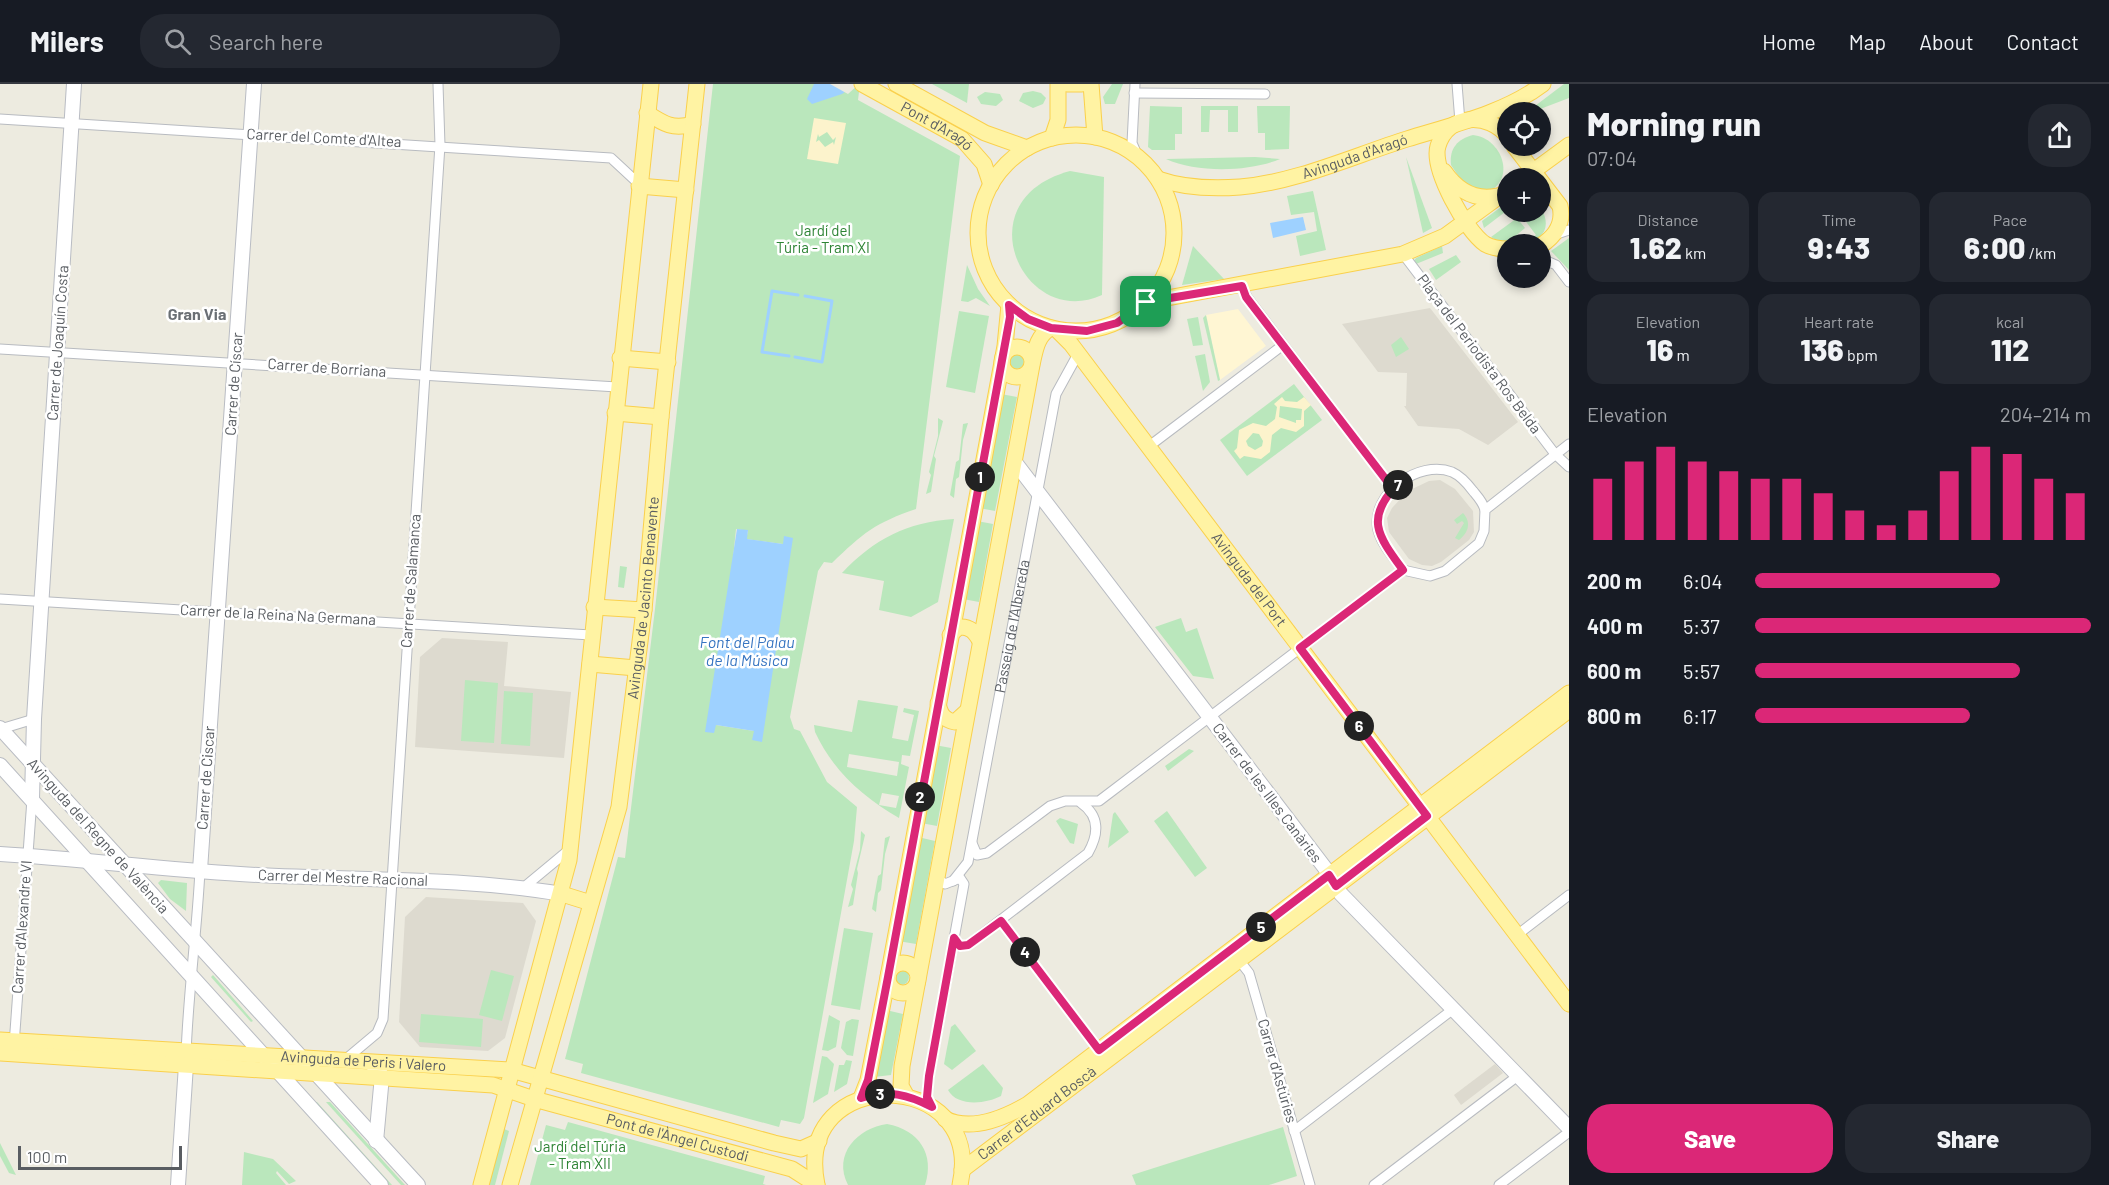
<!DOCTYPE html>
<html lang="en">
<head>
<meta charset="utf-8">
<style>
	:root { --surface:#171b24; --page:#242831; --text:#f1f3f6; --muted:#9ea1a6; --line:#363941; --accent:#db2777 }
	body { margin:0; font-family:Barlow,sans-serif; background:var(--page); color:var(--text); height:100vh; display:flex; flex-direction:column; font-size:22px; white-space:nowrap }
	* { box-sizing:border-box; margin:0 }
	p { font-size:20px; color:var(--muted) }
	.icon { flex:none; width:33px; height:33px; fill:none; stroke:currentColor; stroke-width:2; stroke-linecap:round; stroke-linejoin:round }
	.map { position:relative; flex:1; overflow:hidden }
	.panel { display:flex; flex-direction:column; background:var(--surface); width:540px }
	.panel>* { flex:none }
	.controls { position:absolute; left:1497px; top:18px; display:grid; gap:12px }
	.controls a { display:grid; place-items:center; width:54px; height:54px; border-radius:50%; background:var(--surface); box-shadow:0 3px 9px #0003; font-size:30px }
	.scale { position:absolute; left:18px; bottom:15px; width:164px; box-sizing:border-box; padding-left:6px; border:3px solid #595d62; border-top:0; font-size:16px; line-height:21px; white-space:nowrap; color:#595d62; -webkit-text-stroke:4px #fff; paint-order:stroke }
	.pin { position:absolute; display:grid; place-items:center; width:51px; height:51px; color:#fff; margin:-26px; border-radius:12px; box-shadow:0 3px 9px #0006 }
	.km { position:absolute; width:30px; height:30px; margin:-15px; border-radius:50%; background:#222; color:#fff; font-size:16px; line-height:30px; text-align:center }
	.round { display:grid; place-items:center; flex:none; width:63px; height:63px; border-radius:24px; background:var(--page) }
	.summary { display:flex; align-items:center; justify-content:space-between; height:102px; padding:0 18px }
	h1 { font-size:33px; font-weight:800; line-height:45px }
	.figures { display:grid; grid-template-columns:repeat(3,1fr); gap:9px; height:102px; padding:6px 18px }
	.figures div { display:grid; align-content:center; border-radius:15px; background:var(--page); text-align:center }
	.figures b { font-size:30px; font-weight:800 }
	.figures small { font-size:16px; font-weight:400 }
	.figures p { font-size:16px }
	.chart { height:168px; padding:12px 18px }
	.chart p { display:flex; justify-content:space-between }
	.chart svg { width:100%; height:108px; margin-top:6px; stroke:var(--accent); stroke-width:6 }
	.action { display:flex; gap:12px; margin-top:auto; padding:12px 18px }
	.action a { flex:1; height:69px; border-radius:24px; background:var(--accent); color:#fff; font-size:24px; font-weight:800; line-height:69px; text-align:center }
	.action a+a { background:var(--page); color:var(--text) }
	ul { padding:0 18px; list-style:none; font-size:20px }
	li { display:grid; grid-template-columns:96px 72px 1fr; align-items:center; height:45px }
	li i { height:15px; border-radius:8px; background:var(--accent) }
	header { display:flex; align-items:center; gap:36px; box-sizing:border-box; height:84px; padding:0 30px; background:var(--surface); border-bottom:2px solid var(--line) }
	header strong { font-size:28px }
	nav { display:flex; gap:33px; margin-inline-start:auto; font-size:21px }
	.search { width:420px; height:54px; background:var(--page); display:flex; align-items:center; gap:15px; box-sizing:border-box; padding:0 21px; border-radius:24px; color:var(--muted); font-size:22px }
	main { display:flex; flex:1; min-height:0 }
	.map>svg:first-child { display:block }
	.commercial { fill:#fff6d3 }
	.education { fill:#dddacf }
	.green { fill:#bae7bc; fill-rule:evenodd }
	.sand { fill:#fcf3cc; fill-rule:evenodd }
	.water { fill:#9ed1ff }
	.pier { fill:#edebe0 }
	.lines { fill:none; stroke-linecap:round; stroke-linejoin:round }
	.stream { stroke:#9ed1ff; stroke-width:3 }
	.street-casing { stroke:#b8bbc0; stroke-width:11 }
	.secondary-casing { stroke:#b9bcc3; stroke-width:16 }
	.primary-casing { stroke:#fad04c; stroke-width:17 }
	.street { stroke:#fff; stroke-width:9 }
	.secondary { stroke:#fff; stroke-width:14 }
	.primary { stroke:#fff3a3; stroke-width:15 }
	.route-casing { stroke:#fff; stroke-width:12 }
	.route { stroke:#db2777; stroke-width:8 }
	.labels { text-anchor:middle; stroke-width:5; stroke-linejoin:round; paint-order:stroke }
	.street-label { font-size:15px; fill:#595d62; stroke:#fff }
	.park-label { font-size:15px; fill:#2e8435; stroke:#fff }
	.neighbourhood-label { font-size:16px; font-weight:bold; fill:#6a6f74; stroke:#fff }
	.water-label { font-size:16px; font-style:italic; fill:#3775c1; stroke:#fff }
</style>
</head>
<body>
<header>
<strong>Milers</strong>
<div class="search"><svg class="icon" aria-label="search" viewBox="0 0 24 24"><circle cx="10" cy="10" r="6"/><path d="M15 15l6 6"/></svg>Search here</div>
<nav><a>Home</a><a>Map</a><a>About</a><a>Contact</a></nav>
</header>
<main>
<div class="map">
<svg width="1569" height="1101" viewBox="0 0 1569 1101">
	<rect width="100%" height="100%" fill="#edebe0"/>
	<!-- commercial -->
	<path class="commercial" d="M1238,225L1266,262L1220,296L1206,231Z"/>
	<!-- education -->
	<g class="education">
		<path d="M1430,224L1518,338L1488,361L1459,345L1418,342L1404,322H1406L1407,289L1378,288L1342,240Z"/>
		<path d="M1440,396L1455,405L1473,427L1474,448L1469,456L1441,478L1432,482L1422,481L1409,475L1389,448L1387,434L1392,424L1408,407L1429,397Z"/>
		<path d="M442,554L508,558L504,602L571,608L564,674L415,663L420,573Z"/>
		<path d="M426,813L523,819L536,837L505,954L488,967L420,963L399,938L405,833Z"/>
		<path d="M1495,980L1503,989L1461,1021L1454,1011Z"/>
	</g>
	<!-- green -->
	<g class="green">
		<path d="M713,0H860L858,16L960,72L916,425C875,439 863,449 832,479L824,478L818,487L790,633L794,645L800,647L827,698L857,723L854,757L804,1034L800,1040L781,1036L779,1043L581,989L583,980L565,975L618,773L625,774L655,525ZM736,445L748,447L746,455L783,460L754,647L716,641Z"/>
		<path d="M932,0H969L967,19Z"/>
		<path d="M1112,0H1123L1115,20H1105L1103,13Z"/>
		<path d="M1564,0H1569V14L1535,27L1531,25Z"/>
		<path d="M1033,7L1041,9L1046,14L1043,20L1033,24L1019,17L1023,9Z"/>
		<path d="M985,8L1000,10L1003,16L996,22L981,20L977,13Z"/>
		<path d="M1150,22L1182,23V50H1175V66H1152L1148,63Z"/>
		<path d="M1201,22H1238V48H1228V26H1210L1209,48H1201Z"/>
		<path d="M1257,22H1290L1289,65L1265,66V49H1258Z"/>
		<path d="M1473,51C1502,54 1517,96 1487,108L1465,102L1451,81C1449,64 1458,55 1473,51Z"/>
		<path d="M1255,73L1280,75C1249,88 1197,89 1166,75Z"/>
		<path d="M1406,73L1432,144L1423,149Z"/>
		<path d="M1070,87L1104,93L1102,211C1024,247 962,116 1070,87Z"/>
		<path d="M1313,107L1326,166L1300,172L1296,152L1317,147L1314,128L1291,131L1287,112Z"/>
		<path d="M1501,123L1505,128L1484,144L1482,137Z"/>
		<path d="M1541,124C1561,159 1514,168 1491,153L1517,134L1525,144L1512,155L1515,160H1524L1536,151L1521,131L1525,128H1540Z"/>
		<path d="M1569,154V186L1551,167Z"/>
		<path d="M1193,162L1224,195L1182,201Z"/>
		<path d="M1442,162L1443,169L1416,180L1414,177L1416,174Z"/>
		<path d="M1456,171L1461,178L1436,196L1429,185Z"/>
		<path d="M967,181L978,205L990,222L976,214L968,218L961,217Z"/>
		<path d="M959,227L989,232L975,309L946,303Z"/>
		<path d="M1206,231L1220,296L1218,297L1203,234Z"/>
		<path d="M1198,233L1203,261L1193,262L1187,235Z"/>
		<path d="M1401,253L1409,265L1396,273L1391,261Z"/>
		<circle cx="1016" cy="277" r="8"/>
		<path d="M1205,270L1210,298L1203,307L1195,272Z"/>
		<path d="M1294,300L1322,336L1247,392L1220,356Z"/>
		<path d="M1001,310L1017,313L995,427L979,424Z"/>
		<path d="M938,334L943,337L934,372L936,375L931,408L926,410L931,391L929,388L938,352Z"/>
		<path d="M968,339L963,356L959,393L956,395L954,414L950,411L956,378L959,376L963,340Z"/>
		<path d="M1463,429C1472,439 1468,449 1459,456L1455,454L1464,439L1462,437L1457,440L1454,436Z"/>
		<path d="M954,435L938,518L911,533L879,526L884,497L842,489C874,455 907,438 954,435Z"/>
		<path d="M977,437L993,440L979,518L963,515Z"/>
		<path d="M620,482L627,483L624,504L618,503Z"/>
		<path d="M1181,534L1186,548L1197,544L1214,595L1193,592L1155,543Z"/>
		<path d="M465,596L498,599L494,659L461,657Z"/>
		<path d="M504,607L533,609L530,662L501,660Z"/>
		<path d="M858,616L898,622L892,654L908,657L914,631L903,628L904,624L919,627L910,672L902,671L901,680L909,683L899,734C863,713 833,687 815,648L814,641L852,648ZM849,670L899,678L897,692L847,683ZM882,709L899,712L896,724L879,721Z"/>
		<path d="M935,661L951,664L937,742L921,739Z"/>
		<path d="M1189,665L1194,667L1168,687L1165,682Z"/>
		<path d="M1167,727L1207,784L1195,793L1154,737Z"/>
		<path d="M1115,728L1129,748L1108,764L1113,730Z"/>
		<path d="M1060,734L1078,740L1074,760L1070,759L1056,737Z"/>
		<path d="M861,747L865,751L857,785L858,789L853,821L848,823L853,805L851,801L860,766Z"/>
		<path d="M890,752L885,770L881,806L878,809L876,828L872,825L878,792L881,790L885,754Z"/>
		<path d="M918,753L935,757L916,860L898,857Z"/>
		<path d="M161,796L187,799L186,827L170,815L158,799Z"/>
		<path d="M844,844L873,849L860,926L831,921Z"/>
		<circle cx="901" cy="893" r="8"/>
		<path d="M491,886L514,892L502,937L479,931Z"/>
		<path d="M213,891L253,937L251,938L211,893Z"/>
		<path d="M886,926L903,930L891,991L874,993Z"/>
		<path d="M421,930L483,935L481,963L419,958Z"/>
		<path d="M829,931L840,937L836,963L828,967L822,966Z"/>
		<path d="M852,935L859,936L853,972L847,971L841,964L846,938Z"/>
		<path d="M955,940L976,967L952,986L944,980L951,943Z"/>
		<path d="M822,972L827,973L834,980L828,1010L813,1019Z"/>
		<path d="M846,976L852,977L847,1000L834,1008L839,981H844Z"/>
		<path d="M983,980L1003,1004L1001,1012C986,1020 957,1023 948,1006Z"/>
		<path d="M313,1018H317L392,1101H389Z"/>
		<path d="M326,1018H330L405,1101H401Z"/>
		<path d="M568,1038L765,1092L763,1100L766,1101H530L546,1041L565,1046Z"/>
		<path d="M887,1040C919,1046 935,1070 925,1101H848C832,1070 858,1044 887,1040Z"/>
		<path d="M1283,1043L1297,1092L1269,1101H1136L1132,1091Z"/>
		<path d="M504,1045L509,1047L495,1101H489Z"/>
		<path d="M0,1059L16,1091L9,1089L0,1072Z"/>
		<path d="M244,1068L273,1075L296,1097L289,1100L277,1087L276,1089L286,1101H242Z"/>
	</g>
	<!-- sand -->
	<g class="sand">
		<path d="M814,34L846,39L838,80L807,75ZM827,48L833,56L836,53L834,61L833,58L825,63L819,56L816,58L818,50L819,53Z"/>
		<path d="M1282,313L1285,317L1297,318L1304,313L1311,321L1304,327V342L1296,348L1281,344L1272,351L1270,368L1261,375L1244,372L1240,375L1234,367L1237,364L1239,346L1253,339L1266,342L1275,335L1277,323L1274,320ZM1280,322L1302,325L1301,336H1296V339L1279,333ZM1253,349L1259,350L1263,357L1262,362L1255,366L1248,362L1246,357Z"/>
	</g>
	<!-- water -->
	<g class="water">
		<path d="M814,0H856L842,10L812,20L807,15Z"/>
		<path d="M1303,133L1306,146L1273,154L1270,139Z"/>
		<path d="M737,445L748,446L747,455L783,460L784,452L793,454L762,658L752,656L754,647L716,641L714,649L705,648Z"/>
	</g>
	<!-- pier -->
	<path class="pier" d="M830,0H859L848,10Z"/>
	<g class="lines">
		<!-- stream -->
		<g class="stream">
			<path d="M789,272L762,268L772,207L798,211"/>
			<path d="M795,273L822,278L832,217L805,212"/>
		</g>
		<!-- street casing -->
		<g class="street-casing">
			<g id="street">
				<path d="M1135,0L1132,59L1138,73"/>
				<path d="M1457,0L1460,38"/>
				<path d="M1134,9L1265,10"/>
				<path d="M0,35L611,74L639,100"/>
				<path d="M1554,151L1569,146"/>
				<path d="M1403,170L1555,370L1569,383"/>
				<path d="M1540,174L1556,181L1569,198"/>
				<path d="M1242,202L1247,213L1387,397L1398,400"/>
				<path d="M0,265L617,303"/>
				<path d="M1148,363L1283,261"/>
				<path d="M1403,486C1394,474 1382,461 1378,446C1370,410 1419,375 1452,388C1461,392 1467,399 1473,407C1478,413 1483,418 1485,426"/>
				<path d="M0,515L591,551"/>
				<path d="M1,645L34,635"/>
				<path d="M972,759L977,771L987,769L1050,722L1065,717H1099L1403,486L1430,492L1445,487L1479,459L1484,447L1485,426L1569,360"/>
				<path id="s1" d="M953,797L968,778L1056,310L1078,270"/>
				<path d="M523,804L570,765"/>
				<path d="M1001,837L1099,966"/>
				<path d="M1517,851L1569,811"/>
				<path d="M954,854L960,862L968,861L1088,769C1099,750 1100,732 1081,719"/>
				<path d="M1239,876L1249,889L1310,1101"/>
				<path d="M14,961L32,715"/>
				<path d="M186,971C188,909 197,848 200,786"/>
				<path d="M346,975L377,949L383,935L440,61L438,0"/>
				<path d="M932,1023L927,1013L929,992L964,800L960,794L945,800L936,793"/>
				<path d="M1294,1047L1452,926"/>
				<path d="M1374,1101L1519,991"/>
				<path d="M1499,1101L1569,1048"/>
			</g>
		</g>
		<!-- secondary casing -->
		<g class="secondary-casing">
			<g id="secondary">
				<path d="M1014,377L1325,784L1341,810L1569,1044"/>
				<path d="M0,644L418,1101"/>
				<path d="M0,681L381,1101"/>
				<path d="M32,715L34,635L74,0"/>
				<path d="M0,770C80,775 160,785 240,790C347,797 455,792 562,810"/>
				<path d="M200,786L254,0"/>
				<path d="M369,978L378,985L382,992L376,1057"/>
				<path d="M178,1101L186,981"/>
			</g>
		</g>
		<!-- primary casing -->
		<g class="primary-casing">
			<g id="primary">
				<path id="s2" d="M862,0L962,55L984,80L991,101"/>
				<path d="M896,0L985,49L1027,64"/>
				<path d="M1067,0H1082"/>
				<path d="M1091,0L1095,53"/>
				<path d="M647,29C664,40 673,46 693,40"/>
				<circle cx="1076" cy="149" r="98"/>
				<path d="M1508,53C1489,28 1448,29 1438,62C1431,85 1466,147 1485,160C1492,164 1500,165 1508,165"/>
				<path d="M1052,54L1058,36V0"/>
				<path d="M1514,62L1560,122C1564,139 1555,153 1540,162"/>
				<path d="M1444,87C1457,106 1474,117 1497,112"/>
				<path d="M1524,94L1569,61"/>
				<path id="s3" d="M1158,95C1184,104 1213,105 1240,103C1297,98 1353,72 1407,55C1452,41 1505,29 1543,0"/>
				<path d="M639,102L686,106"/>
				<path d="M1146,218L1403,170L1445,152L1508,106"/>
				<path id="s4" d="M1057,246L1071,260L1569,920"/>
				<circle cx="1017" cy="278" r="15"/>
				<path d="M620,274L668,278"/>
				<path d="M615,329L661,333"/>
				<path d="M594,523L644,526"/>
				<path d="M950,551L959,543C970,542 975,548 980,557"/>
				<path d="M590,580L636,584"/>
				<path d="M938,619C940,630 944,636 955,638L966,628"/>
				<path d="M562,810L591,819"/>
				<circle cx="903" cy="894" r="15"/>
				<path id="s5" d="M0,956L511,986L774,1059L801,1065L819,1057"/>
				<path id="s6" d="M0,969L493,1001L534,1015L792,1085L817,1101"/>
				<path d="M906,1011L901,1002L902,982L1032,281C1035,267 1037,251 1051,244"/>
				<path d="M861,1014L868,996L888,893L1005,262L1009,221"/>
				<path d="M945,1035C972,1048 1004,1034 1028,1020L1569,609"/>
				<path id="s7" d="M962,1086L1569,626"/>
				<path d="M481,1101L569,776L651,0"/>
				<path id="s8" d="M510,1101L619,723L644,526L661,333L697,0"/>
				<path d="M817,1101C792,979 986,983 960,1101"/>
			</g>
		</g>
		<!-- street -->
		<use href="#street" class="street"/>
		<!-- secondary -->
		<use href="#secondary" class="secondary"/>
		<!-- primary -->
		<use href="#primary" class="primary"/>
	</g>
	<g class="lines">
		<!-- route casing -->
		<g class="route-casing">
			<path id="route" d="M1242,202L1246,213L1387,397L1398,400C1364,434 1378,452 1403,486L1300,564L1427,732L1336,802L1329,791L1099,966L1001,837L968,861L960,862L954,854L929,992L927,1013L932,1023C909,1011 887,1005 861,1014L868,996L888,893L1010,233L1009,221L1028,235L1051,244L1087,247L1117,239L1146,218Z"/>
		</g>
		<!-- route -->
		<use href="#route" class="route"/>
	</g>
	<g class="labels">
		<!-- street labels -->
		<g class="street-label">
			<text dy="5" stroke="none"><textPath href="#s2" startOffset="86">Pont d'Aragó</textPath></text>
			<text transform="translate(324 54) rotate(3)" y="5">Carrer del Comte d'Altea</text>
			<text dy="5" stroke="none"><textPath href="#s3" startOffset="202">Avinguda d'Aragó</textPath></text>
			<text transform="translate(58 259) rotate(-86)" y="5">Carrer de Joaquín Costa</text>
			<text transform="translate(1479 270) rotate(53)" y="5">Plaça del Periodista Ros Belda</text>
			<text transform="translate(327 284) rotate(4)" y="5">Carrer de Borriana</text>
			<text transform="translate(234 300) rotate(-86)" y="5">Carrer de Císcar</text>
			<text dy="5" stroke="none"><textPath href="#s4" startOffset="315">Avinguda del Port</textPath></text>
			<text transform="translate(411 497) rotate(-86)" y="5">Carrer de Salamanca</text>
			<text dy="5" stroke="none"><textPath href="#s8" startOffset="604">Avinguda de Jacinto Benavente</textPath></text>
			<text transform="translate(278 531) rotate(3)" y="5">Carrer de la Reina Na Germana</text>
			<text dy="5" stroke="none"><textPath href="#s1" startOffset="264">Passeig de l'Albereda</textPath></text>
			<text transform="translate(206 694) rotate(-86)" y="5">Carrer de Ciscar</text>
			<text transform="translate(1267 709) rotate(53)" y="5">Carrer de les Illes Canàries</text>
			<text transform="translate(98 752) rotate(48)" y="5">Avinguda del Regne de València</text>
			<text transform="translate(343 794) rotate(2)" y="5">Carrer del Mestre Racional</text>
			<text transform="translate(22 843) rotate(-86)" y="5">Carrer d'Alexandre VI</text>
			<text dy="5" stroke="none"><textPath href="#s5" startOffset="364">Avinguda de Peris i Valero</textPath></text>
			<text transform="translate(1277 987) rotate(74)" y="5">Carrer d'Astúries</text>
			<text dy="5" stroke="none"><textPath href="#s7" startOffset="94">Carrer d'Eduard Boscà</textPath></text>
			<text dy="5" stroke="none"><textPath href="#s6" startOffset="686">Pont de l'Àngel Custodi</textPath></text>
		</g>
		<!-- park labels -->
		<g class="park-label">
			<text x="823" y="152">Jardí del<tspan x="823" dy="17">Túria - Tram XI</tspan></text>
			<text x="580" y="1068">Jardí del Túria<tspan x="580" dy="17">- Tram XII</tspan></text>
		</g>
		<!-- neighbourhood labels -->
		<g class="neighbourhood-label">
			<text x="197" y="236">Gran Via</text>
		</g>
		<!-- water labels -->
		<g class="water-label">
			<text x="747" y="564">Font del Palau<tspan x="747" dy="18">de la Música</tspan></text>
		</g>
	</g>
</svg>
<div class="controls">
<a><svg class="icon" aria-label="locate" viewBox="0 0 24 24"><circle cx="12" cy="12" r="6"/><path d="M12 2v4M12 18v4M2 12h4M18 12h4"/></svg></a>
<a>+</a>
<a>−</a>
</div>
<div class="scale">100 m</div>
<div class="pin" style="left:1146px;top:218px;background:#1e9e55"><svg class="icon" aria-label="arrive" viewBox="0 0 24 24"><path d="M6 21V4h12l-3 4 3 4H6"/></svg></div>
<b class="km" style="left:980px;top:393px">1</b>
<b class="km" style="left:920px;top:713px">2</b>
<b class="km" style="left:880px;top:1010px">3</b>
<b class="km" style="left:1025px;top:868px">4</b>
<b class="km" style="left:1261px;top:843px">5</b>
<b class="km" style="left:1359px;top:642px">6</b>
<b class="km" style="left:1398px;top:401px">7</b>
</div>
<section class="panel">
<div class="summary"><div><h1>Morning run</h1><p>07:04</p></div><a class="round"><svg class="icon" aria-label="share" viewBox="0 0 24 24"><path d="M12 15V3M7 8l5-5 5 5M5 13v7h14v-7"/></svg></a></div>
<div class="figures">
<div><p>Distance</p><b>1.62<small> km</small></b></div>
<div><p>Time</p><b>9:43</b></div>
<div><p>Pace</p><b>6:00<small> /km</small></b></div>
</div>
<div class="figures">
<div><p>Elevation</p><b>16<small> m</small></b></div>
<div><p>Heart rate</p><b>136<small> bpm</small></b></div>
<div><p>kcal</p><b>112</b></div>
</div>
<div class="chart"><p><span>Elevation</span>204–214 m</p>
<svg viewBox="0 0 160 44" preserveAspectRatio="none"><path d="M5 44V19M15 44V12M25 44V6M35 44V12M45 44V16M55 44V19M65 44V19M75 44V25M85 44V32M95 44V38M105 44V32M115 44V16M125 44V6M135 44V9M145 44V19M155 44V25"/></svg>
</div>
<ul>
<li><b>200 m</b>6:04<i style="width:73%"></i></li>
<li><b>400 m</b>5:37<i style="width:100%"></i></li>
<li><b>600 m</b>5:57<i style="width:79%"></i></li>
<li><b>800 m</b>6:17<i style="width:64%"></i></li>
</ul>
<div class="action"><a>Save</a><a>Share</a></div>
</section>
</main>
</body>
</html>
